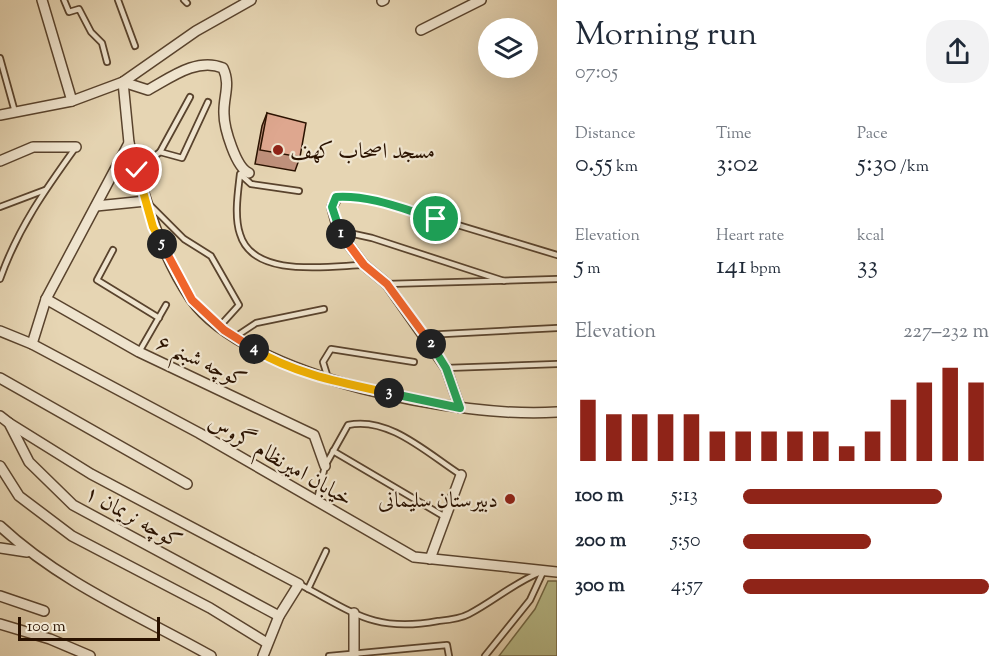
<!DOCTYPE html>
<html lang="en">
<head>
<meta charset="utf-8">
<style>
	:root { --surface:#fff; --page:#f2f2f3; --text:#1f2937; --muted:#747a83; --accent:#8f2418 }
	body { margin:0; font-family:"Sorts Mill Goudy",Amiri,serif; background:var(--page); color:var(--text); height:100vh; display:flex; flex-direction:column; font-size:22px; white-space:nowrap }
	* { box-sizing:border-box; margin:0 }
	p { font-size:20px; color:var(--muted) }
	.icon { flex:none; width:33px; height:33px; fill:none; stroke:currentColor; stroke-width:2; stroke-linecap:round; stroke-linejoin:round }
	.map { position:relative; flex:1; overflow:hidden }
	.details { display:flex; flex-direction:column; background:var(--surface); width:450px }
	.details>* { flex:none }
	.controls { position:absolute; left:478px; top:18px; display:grid; gap:12px }
	.controls a { display:grid; place-items:center; width:60px; height:60px; border-radius:50%; background:var(--surface); box-shadow:0 6px 24px #0002; font-size:30px }
	.scale { position:absolute; left:18px; bottom:15px; width:142px; box-sizing:border-box; padding-left:6px; border:3px solid #2a1200; border-top:0; font-size:16px; line-height:21px; white-space:nowrap; color:#2a1200; -webkit-text-stroke:4px #efe4ce; paint-order:stroke }
	.pin { position:absolute; display:grid; place-items:center; width:51px; height:51px; color:#fff; margin:-26px; border:3px solid #fff; border-radius:50%; box-shadow:0 2px 6px #0007 }
	.km { position:absolute; width:30px; height:30px; margin:-15px; border-radius:50%; background:#222; color:#fff; font-size:16px; line-height:30px; text-align:center }
	.round { display:grid; place-items:center; flex:none; width:63px; height:63px; border-radius:24px; background:var(--page) }
	.overview { display:flex; align-items:center; justify-content:space-between; height:102px; padding:0 18px }
	h1 { font-size:33px; font-weight:600; line-height:45px }
	.metrics { display:grid; grid-template-columns:repeat(3,1fr); gap:9px; height:102px; padding:6px 18px }
	.metrics div { display:grid; align-content:center }
	.metrics b { font-size:26px; font-weight:600 }
	.metrics small { font-size:16px; font-weight:400 }
	.metrics p { font-size:16px }
	.chart { height:168px; padding:12px 18px }
	.chart p { display:flex; justify-content:space-between }
	.chart svg { width:100%; height:108px; margin-top:6px; stroke:var(--accent); stroke-width:6 }
	ul { padding:0 18px; list-style:none; font-size:20px }
	li { display:grid; grid-template-columns:96px 72px 1fr; align-items:center; height:45px }
	li i { height:15px; border-radius:8px; background:var(--accent) }
	main { display:flex; flex:1; min-height:0 }
	.map>svg:first-child { display:block }
	.green { fill:#b8bc8a; stroke:#716745; stroke-width:1.5 }
	.lines { fill:none; stroke-linecap:round; stroke-linejoin:round }
	.service-casing { stroke:#59432d; stroke-width:8 }
	.minor-casing { stroke:#59432d; stroke-width:12 }
	.service { stroke:#efe4ce; stroke-width:4.5 }
	.minor { stroke:#efe4ce; stroke-width:9 }
	.wall { fill:#bf907b; stroke:#2a1200; stroke-width:1.5 }
	.building { fill:#dea78f; stroke:#2a1200; stroke-width:1.5 }
	.split-1-casing { stroke:#fff; stroke-width:12 }
	.split-2-casing { stroke:#fff; stroke-width:12 }
	.split-3-casing { stroke:#fff; stroke-width:12 }
	.split-4-casing { stroke:#fff; stroke-width:12 }
	.split-5-casing { stroke:#fff; stroke-width:12 }
	.split-6-casing { stroke:#fff; stroke-width:12 }
	.split-1 { stroke:#22a559; stroke-width:8 }
	.split-2 { stroke:#f0652b; stroke-width:8 }
	.split-3 { stroke:#22a559; stroke-width:8 }
	.split-4 { stroke:#f5b400; stroke-width:8 }
	.split-5 { stroke:#f0652b; stroke-width:8 }
	.split-6 { stroke:#f5b400; stroke-width:8 }
	.poi-dot { fill:#8f2418; stroke:#efe4ce; stroke-width:2 }
	.labels { text-anchor:middle; stroke-width:4.5; stroke-linejoin:round; paint-order:stroke }
	.poi-label { font-size:22px; fill:#2a1200; stroke:#efe4ce; text-anchor:start }
	.street-label { font-size:22px; fill:#2a1200; stroke:#efe4ce }
</style>
</head>
<body>
<main>
<div class="map">
<svg width="557" height="656" viewBox="0 0 557 656">
	<rect width="100%" height="100%" fill="#e6d5b3"/>
	<filter id="stains"><feTurbulence type="fractalNoise" baseFrequency=".00333" numOctaves="4"/><feColorMatrix values="0 0 0 0 .2 0 0 0 0 .09 0 0 0 0 .02 0 0 0 .5 -.17"/></filter>
	<radialGradient id="worn" r=".72"><stop offset=".6" stop-color="#630" stop-opacity="0"/><stop offset="1" stop-color="#630" stop-opacity=".3"/></radialGradient>
	<!-- green -->
	<path class="green" d="M548,581H557V656H499L535,609Z"/>
	<g class="lines">
		<!-- service casing -->
		<g class="service-casing">
			<g id="service">
				<path d="M64,0L69,12L79,9L91,32L102,43L107,62"/>
				<path d="M118,0L135,46"/>
				<path d="M184,0L187,3"/>
				<path d="M0,58L15,112"/>
				<path d="M160,152L182,158L208,102"/>
				<path d="M137,170L160,152L190,97"/>
				<path d="M299,191L251,184L240,174C238,192 234,216 240,234C253,279 329,266 364,265"/>
				<path d="M337,197L356,196L375,200L557,255"/>
				<path d="M150,205L184,239L211,256L239,305L220,326"/>
				<path d="M0,207L45,190"/>
				<path d="M340,231L372,238L504,281"/>
				<path d="M113,250L97,280L159,318"/>
				<path d="M0,279C18,228 45,190 76,147"/>
				<path d="M387,284L557,279"/>
				<path d="M425,335L557,328"/>
				<path d="M235,337L256,323L324,309"/>
				<path d="M139,352L166,305"/>
				<path d="M446,368L557,364"/>
				<path d="M328,378L323,362L331,349L414,362"/>
				<path d="M333,451L445,517"/>
				<path d="M317,500L325,466L348,425C389,416 428,454 461,475"/>
				<path d="M299,584C353,612 374,633 438,621C448,620 460,619 469,614C494,601 515,582 541,572"/>
				<path d="M308,589L326,551"/>
				<path d="M329,656L447,645L449,656"/>
				<path d="M485,656L530,600L543,572"/>
			</g>
		</g>
		<!-- minor casing -->
		<g class="minor-casing">
			<g id="minor">
				<path d="M42,0L72,101"/>
				<path d="M382,1L384,0"/>
				<path d="M421,30L481,0"/>
				<path d="M123,82L148,90C170,78 197,57 223,68C231,85 223,97 224,114C224,128 236,168 249,173"/>
				<path d="M0,115L72,101L123,82L196,31L251,0"/>
				<path d="M129,143C145,197 159,252 191,299C248,379 465,419 557,412"/>
				<path d="M0,161L33,147H76"/>
				<path d="M337,197L332,207L338,230L364,265L387,284L446,368L460,408"/>
				<path d="M96,206L146,201"/>
				<path d="M46,299L139,352L314,435L325,466"/>
				<path d="M0,331L32,344L199,433L414,557L557,572"/>
				<path d="M32,344L46,299L129,143L123,82"/>
				<path d="M0,378L187,484"/>
				<path d="M0,416L9,423L29,462L73,505L279,616"/>
				<path d="M9,423L91,474L299,584L279,616L263,656"/>
				<path d="M0,466L19,496L72,536L210,608L267,643"/>
				<path d="M0,526C61,583 138,615 211,656"/>
				<path d="M0,548L27,552"/>
				<path d="M430,559L461,475"/>
				<path d="M0,596L44,611"/>
				<path d="M0,624L50,639L90,656"/>
				<path d="M354,656V613"/>
			</g>
		</g>
		<!-- service -->
		<use href="#service" class="service"/>
		<!-- minor -->
		<use href="#minor" class="minor"/>
	</g>
	<!-- wall -->
	<path class="wall" d="M267,113L300,157L295,171L255,164L262,126Z"/>
	<!-- building -->
	<path class="building" d="M267,113L306,123L300,157L260,150Z"/>
	<g class="lines">
		<!-- split-1 casing -->
		<g class="split-1-casing">
			<path id="split-1" d="M341,234L332,207L336,197C371,195 403,209 436,219"/>
		</g>
		<!-- split-2 casing -->
		<g class="split-2-casing">
			<path id="split-2" d="M341,234L364,265L387,284L431,344"/>
		</g>
		<!-- split-3 casing -->
		<g class="split-3-casing">
			<path id="split-3" d="M389,393L460,408L446,368L431,344"/>
		</g>
		<!-- split-4 casing -->
		<g class="split-4-casing">
			<path id="split-4" d="M254,349C294,374 343,383 389,393"/>
		</g>
		<!-- split-5 casing -->
		<g class="split-5-casing">
			<path id="split-5" d="M162,244L192,300L224,330L254,349"/>
		</g>
		<!-- split-6 casing -->
		<g class="split-6-casing">
			<path id="split-6" d="M137,170L153,227L162,244"/>
		</g>
		<!-- split-1 -->
		<use href="#split-1" class="split-1"/>
		<!-- split-2 -->
		<use href="#split-2" class="split-2"/>
		<!-- split-3 -->
		<use href="#split-3" class="split-3"/>
		<!-- split-4 -->
		<use href="#split-4" class="split-4"/>
		<!-- split-5 -->
		<use href="#split-5" class="split-5"/>
		<!-- split-6 -->
		<use href="#split-6" class="split-6"/>
	</g>
	<!-- markers -->
	<g class="poi-dot">
		<circle cx="278" cy="150" r="6"/>
		<circle cx="510" cy="499" r="6"/>
	</g>
	<g class="labels">
		<!-- poi labels -->
		<g class="poi-label">
			<text x="290" y="158">مسجد اصحاب کهف</text>
			<text x="498" y="507" text-anchor="end">دبیرستان سلیمانی</text>
		</g>
		<!-- street labels -->
		<g class="street-label">
			<text transform="translate(202 360) rotate(25)" y="8">کوچه شبنم ۶</text>
			<text transform="translate(281 459) rotate(30)" y="8">خیابان امیرنظام گروس</text>
			<text transform="translate(134 516) rotate(29)" y="8">کوچه نریمان ۱</text>
		</g>
	</g>
	<rect width="100%" height="100%" filter="url(#stains)"/>
	<rect width="100%" height="100%" fill="url(#worn)"/>
</svg>
<div class="controls">
<a><svg class="icon" aria-label="layers" viewBox="0 0 24 24"><path d="M12 4l9 5-9 5-9-5zM3 14l9 5 9-5"/></svg></a>
</div>
<div class="scale">100 m</div>
<div class="pin" style="left:436px;top:219px;background:#1e9e55"><svg class="icon" aria-label="arrive" viewBox="0 0 24 24"><path d="M6 21V4h12l-3 4 3 4H6"/></svg></div>
<div class="pin" style="left:137px;top:170px;background:#d93025"><svg class="icon" aria-label="check" viewBox="0 0 24 24"><path d="M5 12l5 5 9-10"/></svg></div>
<b class="km" style="left:341px;top:234px">1</b>
<b class="km" style="left:431px;top:344px">2</b>
<b class="km" style="left:389px;top:393px">3</b>
<b class="km" style="left:254px;top:349px">4</b>
<b class="km" style="left:162px;top:244px">5</b>
</div>
<section class="details">
<div class="overview"><div><h1>Morning run</h1><p>07:05</p></div><a class="round"><svg class="icon" aria-label="share" viewBox="0 0 24 24"><path d="M12 15V3M7 8l5-5 5 5M5 13v7h14v-7"/></svg></a></div>
<div class="metrics">
<div><p>Distance</p><b>0.55<small> km</small></b></div>
<div><p>Time</p><b>3:02</b></div>
<div><p>Pace</p><b>5:30<small> /km</small></b></div>
</div>
<div class="metrics">
<div><p>Elevation</p><b>5<small> m</small></b></div>
<div><p>Heart rate</p><b>141<small> bpm</small></b></div>
<div><p>kcal</p><b>33</b></div>
</div>
<div class="chart"><p><span>Elevation</span>227–232 m</p>
<svg viewBox="0 0 160 44" preserveAspectRatio="none"><path d="M5 44V19M15 44V25M25 44V25M35 44V25M45 44V25M55 44V32M65 44V32M75 44V32M85 44V32M95 44V32M105 44V38M115 44V32M125 44V19M135 44V12M145 44V6M155 44V12"/></svg>
</div>
<ul>
<li><b>100 m</b>5:13<i style="width:81%"></i></li>
<li><b>200 m</b>5:50<i style="width:52%"></i></li>
<li><b>300 m</b>4:57<i style="width:100%"></i></li>
</ul>
</section>
</main>
</body>
</html>
